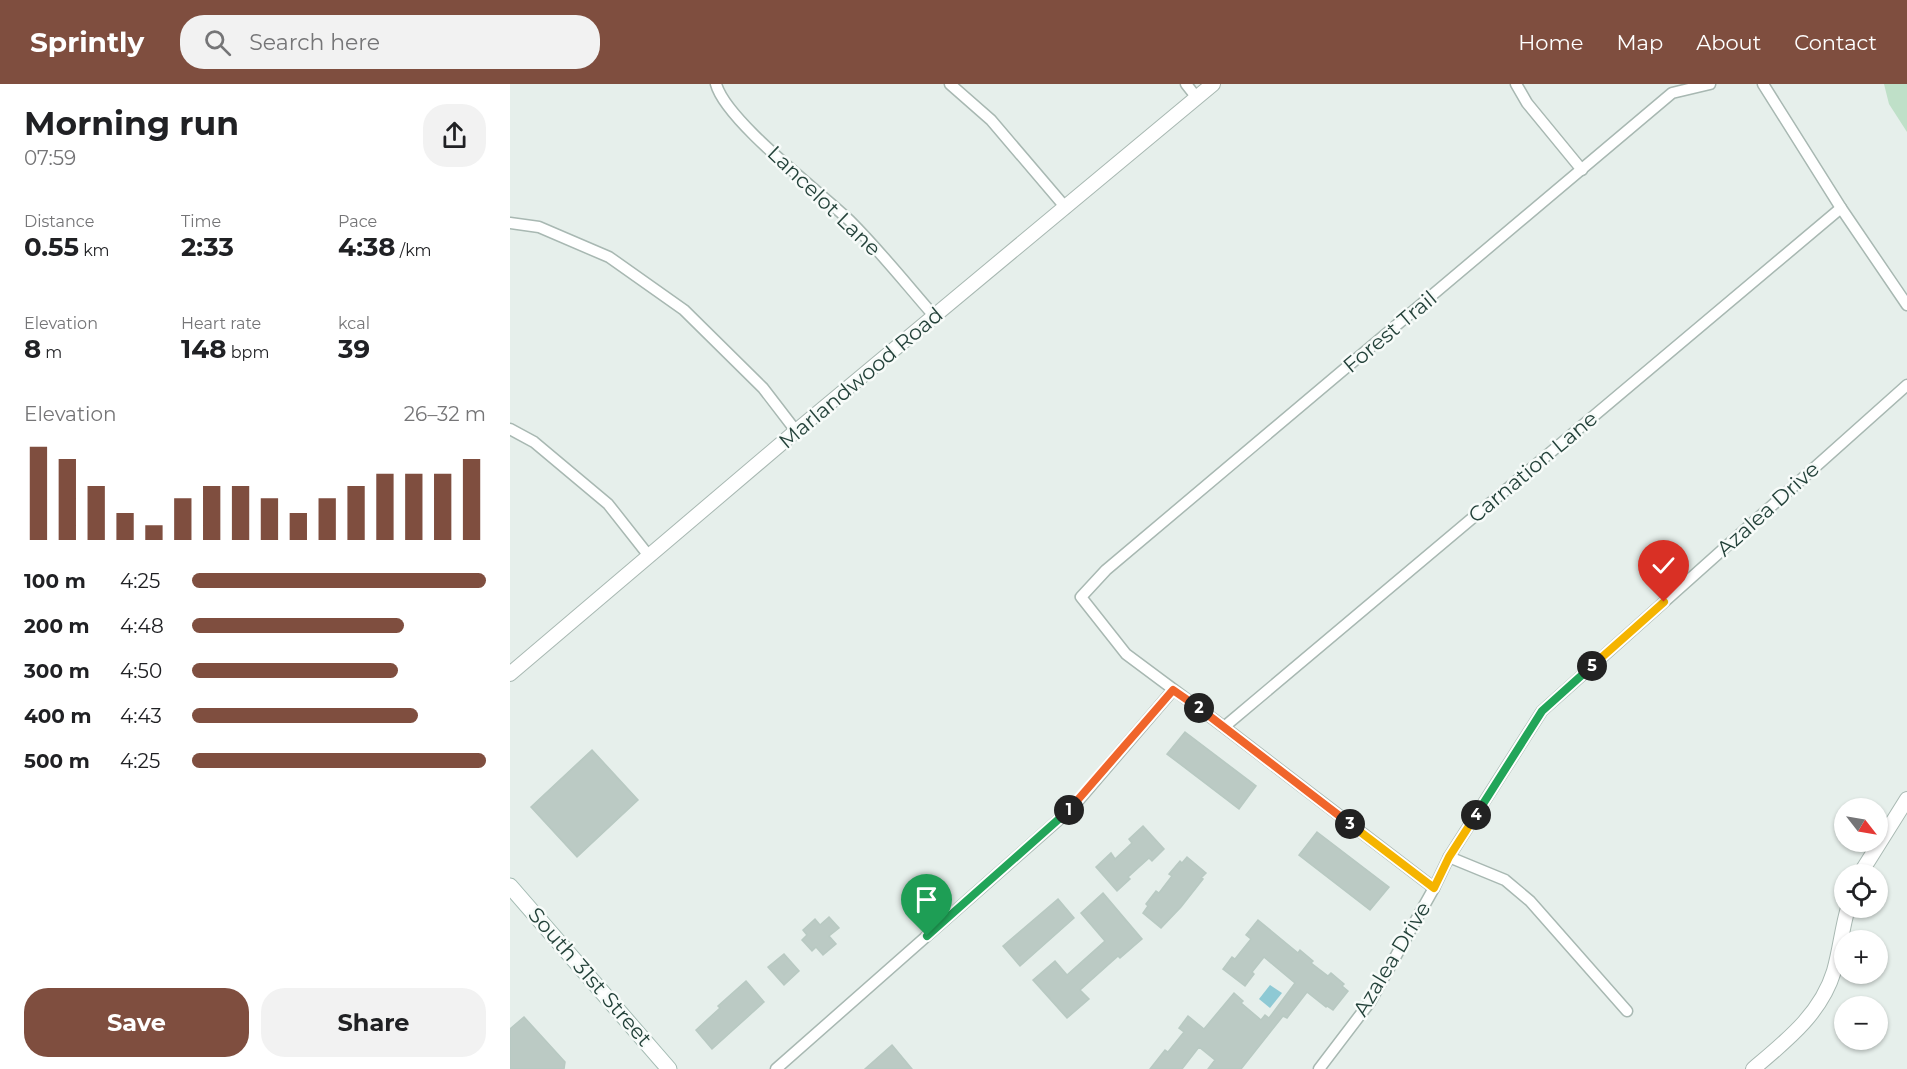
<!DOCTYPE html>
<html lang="en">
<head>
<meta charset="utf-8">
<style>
	:root { --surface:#fff; --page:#f2f2f2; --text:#202124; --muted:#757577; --accent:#7f4e3f }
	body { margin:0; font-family:Montserrat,sans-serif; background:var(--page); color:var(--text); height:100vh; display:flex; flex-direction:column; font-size:22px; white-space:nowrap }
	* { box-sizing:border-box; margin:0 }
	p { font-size:20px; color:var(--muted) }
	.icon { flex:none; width:33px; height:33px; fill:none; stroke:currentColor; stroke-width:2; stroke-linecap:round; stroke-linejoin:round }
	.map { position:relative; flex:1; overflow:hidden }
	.details { display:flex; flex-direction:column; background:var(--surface); width:510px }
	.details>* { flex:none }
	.needle { width:39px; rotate:121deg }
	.fabs { position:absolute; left:1324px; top:714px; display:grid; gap:12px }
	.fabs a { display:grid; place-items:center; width:54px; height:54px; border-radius:50%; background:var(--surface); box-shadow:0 2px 4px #0004; font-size:30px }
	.pin { position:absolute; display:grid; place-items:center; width:51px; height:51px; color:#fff; margin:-62px -26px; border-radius:50% 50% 50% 0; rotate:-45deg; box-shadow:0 0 6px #0007 }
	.pin .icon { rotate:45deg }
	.km { position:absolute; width:30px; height:30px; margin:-15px; border-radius:50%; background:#222; color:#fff; font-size:16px; line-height:30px; text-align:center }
	.round { display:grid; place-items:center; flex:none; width:63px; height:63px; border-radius:24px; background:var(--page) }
	.headline { display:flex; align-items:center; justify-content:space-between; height:102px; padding:0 24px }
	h1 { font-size:33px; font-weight:700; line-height:45px }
	.figures { display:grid; grid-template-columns:repeat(3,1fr); gap:9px; height:102px; padding:6px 24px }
	.figures div { display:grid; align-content:center }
	.figures b { font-size:26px; font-weight:700 }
	.figures small { font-size:16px; font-weight:400 }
	.figures p { font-size:16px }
	.chart { height:168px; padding:12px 24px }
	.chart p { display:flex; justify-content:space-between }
	.chart svg { width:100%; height:108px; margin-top:6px; stroke:var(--accent); stroke-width:6 }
	.primary-button { display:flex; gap:12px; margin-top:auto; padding:12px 24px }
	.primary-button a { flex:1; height:69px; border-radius:24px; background:var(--accent); color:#fff; font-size:24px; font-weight:700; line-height:69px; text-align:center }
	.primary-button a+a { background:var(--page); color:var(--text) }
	ul { padding:0 24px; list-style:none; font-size:20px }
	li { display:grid; grid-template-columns:96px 72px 1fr; align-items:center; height:45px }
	li i { height:15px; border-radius:8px; background:var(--accent) }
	header { display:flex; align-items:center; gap:36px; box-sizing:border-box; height:84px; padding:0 30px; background:var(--accent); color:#fff }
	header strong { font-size:28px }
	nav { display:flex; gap:33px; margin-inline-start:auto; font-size:21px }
	.search { width:420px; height:54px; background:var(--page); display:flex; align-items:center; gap:15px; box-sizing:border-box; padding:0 21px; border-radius:24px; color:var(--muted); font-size:22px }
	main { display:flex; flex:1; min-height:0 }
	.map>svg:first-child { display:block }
	.green { fill:#bfe0c8 }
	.water { fill:#8ec9d4 }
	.building { fill:#bbcac4; stroke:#b8c9c2; stroke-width:1.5 }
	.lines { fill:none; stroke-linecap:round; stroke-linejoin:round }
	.minor-casing { stroke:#a8b8b2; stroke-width:13 }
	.tertiary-casing { stroke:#a8b8b2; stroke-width:16 }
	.secondary-casing { stroke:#a4bbb3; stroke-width:17 }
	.minor { stroke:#fff; stroke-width:10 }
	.tertiary { stroke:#fff; stroke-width:14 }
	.secondary { stroke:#fff; stroke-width:15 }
	.split-1-casing { stroke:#fff; stroke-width:12 }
	.split-2-casing { stroke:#fff; stroke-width:12 }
	.split-3-casing { stroke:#fff; stroke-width:12 }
	.split-4-casing { stroke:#fff; stroke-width:12 }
	.split-5-casing { stroke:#fff; stroke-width:12 }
	.split-6-casing { stroke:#fff; stroke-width:12 }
	.split-1 { stroke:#22a559; stroke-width:8 }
	.split-2 { stroke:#f0652b; stroke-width:8 }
	.split-3 { stroke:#f0652b; stroke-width:8 }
	.split-4 { stroke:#f5b400; stroke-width:8 }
	.split-5 { stroke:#22a559; stroke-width:8 }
	.split-6 { stroke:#f5b400; stroke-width:8 }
	.labels { text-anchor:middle; stroke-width:5; stroke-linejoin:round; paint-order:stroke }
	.street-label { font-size:21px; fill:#24423a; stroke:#f7fbf9 }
</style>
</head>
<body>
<header>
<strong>Sprintly</strong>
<div class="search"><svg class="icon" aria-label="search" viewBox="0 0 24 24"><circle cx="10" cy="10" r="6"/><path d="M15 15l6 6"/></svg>Search here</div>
<nav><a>Home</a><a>Map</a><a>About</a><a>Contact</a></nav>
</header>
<main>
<section class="details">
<div class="headline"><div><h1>Morning run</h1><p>07:59</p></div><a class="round"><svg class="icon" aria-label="share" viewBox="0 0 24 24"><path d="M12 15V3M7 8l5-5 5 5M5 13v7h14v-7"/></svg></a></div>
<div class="figures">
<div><p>Distance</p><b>0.55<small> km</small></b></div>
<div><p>Time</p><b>2:33</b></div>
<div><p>Pace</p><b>4:38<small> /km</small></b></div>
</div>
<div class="figures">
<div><p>Elevation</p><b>8<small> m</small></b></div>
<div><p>Heart rate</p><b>148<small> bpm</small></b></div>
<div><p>kcal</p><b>39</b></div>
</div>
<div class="chart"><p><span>Elevation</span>26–32 m</p>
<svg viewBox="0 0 160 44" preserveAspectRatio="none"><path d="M5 44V6M15 44V11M25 44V22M35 44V33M45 44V38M55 44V27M65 44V22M75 44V22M85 44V27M95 44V33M105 44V27M115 44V22M125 44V17M135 44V17M145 44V17M155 44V11"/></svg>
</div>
<ul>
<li><b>100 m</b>4:25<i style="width:100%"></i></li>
<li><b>200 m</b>4:48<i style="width:72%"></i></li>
<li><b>300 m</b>4:50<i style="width:70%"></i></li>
<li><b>400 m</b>4:43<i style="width:77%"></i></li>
<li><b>500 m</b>4:25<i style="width:100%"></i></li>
</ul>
<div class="primary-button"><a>Save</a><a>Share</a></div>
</section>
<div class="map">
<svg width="1397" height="985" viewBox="0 0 1397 985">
	<rect width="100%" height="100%" fill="#e6efeb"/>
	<!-- green -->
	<path class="green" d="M1374,0H1397V48L1379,20Z"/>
	<!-- water -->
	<path class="water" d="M760,901L772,909L760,924L749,915Z"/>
	<!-- building -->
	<g class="building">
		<path d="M675,648L746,702L729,725L657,670Z"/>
		<path d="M82,666L128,716L67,773L21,723Z"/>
		<path d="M633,742L654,765L642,777L639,774L618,793L620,795L607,807L586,783L601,769L605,775L622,759L619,755Z"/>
		<path d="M807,748L879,803L860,826L789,771Z"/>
		<path d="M677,773L696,789L691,794L693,795L671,823L651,844L633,829L638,822L636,820L646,807L649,809L662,792L659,790L670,777L672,779Z"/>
		<path d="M593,809L632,855L610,874L608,872L570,906L579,915L557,934L523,896L545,877L557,891L595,857L571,829Z"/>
		<path d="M548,815L564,834L510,882L493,862Z"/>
		<path d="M319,833L329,844L319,852L326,860L313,871L306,863L302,867L292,856L297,851L293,846L305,835L310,841Z"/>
		<path d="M748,836L788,869L790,866L803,877L801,879L818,892L821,889L834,900L832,902L838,907L823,926L817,922L816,923L797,908L777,934L773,932L731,985H698L705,976L689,963L672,985H640L655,966L658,968L674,948L669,944L678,932L694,945L724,909L733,917L731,919L751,936L755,931L759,934L785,899L754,873L742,888L744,890L735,902L713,885L722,873L725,875L741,855L736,851Z"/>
		<path d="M274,870L289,887L274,901L258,883Z"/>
		<path d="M236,897L254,918L202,965L186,946L210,924L208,922Z"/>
		<path d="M14,933L55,978L54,985H0V945Z"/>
		<path d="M382,961L402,985H355Z"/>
	</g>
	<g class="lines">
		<!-- minor casing -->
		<g class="minor-casing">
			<g id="minor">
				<path d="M206,0C216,37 309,107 340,137C370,167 397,201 425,233"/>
				<path d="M440,0L481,36L556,124"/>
				<path d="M676,0L687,14"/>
				<path d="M1006,0L1017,19L1072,86"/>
				<path d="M1253,0L1331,124L1397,221"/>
				<path d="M0,139L29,143L99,173L174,226L253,304L286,347"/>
				<path d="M0,345L24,358L98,420L139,472"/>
				<path d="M714,643L1331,124"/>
				<path d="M939,773L995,796L1020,817L1117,927"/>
				<path d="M924,804L714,643L616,570L571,513L596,486L1162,9L1200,0"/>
				<path d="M266,985L562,724L663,606"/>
				<path d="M809,985L860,918L924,804L939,773L1032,627L1397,301"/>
			</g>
		</g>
		<!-- tertiary casing -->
		<g class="tertiary-casing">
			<g id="tertiary">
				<path d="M0,590L286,347L703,0"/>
				<path d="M1350,790L1397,715"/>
				<path d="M1243,985C1276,957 1311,930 1324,887C1330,866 1332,844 1338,824"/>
			</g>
		</g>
		<!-- secondary casing -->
		<g class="secondary-casing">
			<path id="secondary" d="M0,802L159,985"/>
		</g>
		<!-- minor -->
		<use href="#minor" class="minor"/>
		<!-- tertiary -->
		<use href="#tertiary" class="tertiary"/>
		<!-- secondary -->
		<use href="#secondary" class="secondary"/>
	</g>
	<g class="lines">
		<!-- split-1 casing -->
		<g class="split-1-casing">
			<path id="split-1" d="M417,852L559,726"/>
		</g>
		<!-- split-2 casing -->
		<g class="split-2-casing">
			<path id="split-2" d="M559,726L663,606L689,624"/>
		</g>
		<!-- split-3 casing -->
		<g class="split-3-casing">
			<path id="split-3" d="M689,624L840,740"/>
		</g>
		<!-- split-4 casing -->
		<g class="split-4-casing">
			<path id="split-4" d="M840,740L924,804L939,773L966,731"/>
		</g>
		<!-- split-5 casing -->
		<g class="split-5-casing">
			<path id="split-5" d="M966,731L1032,627L1082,582"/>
		</g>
		<!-- split-6 casing -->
		<g class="split-6-casing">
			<path id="split-6" d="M1082,582L1154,518"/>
		</g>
		<!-- split-1 -->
		<use href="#split-1" class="split-1"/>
		<!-- split-2 -->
		<use href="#split-2" class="split-2"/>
		<!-- split-3 -->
		<use href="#split-3" class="split-3"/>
		<!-- split-4 -->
		<use href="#split-4" class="split-4"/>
		<!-- split-5 -->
		<use href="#split-5" class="split-5"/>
		<!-- split-6 -->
		<use href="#split-6" class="split-6"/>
	</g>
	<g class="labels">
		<!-- street labels -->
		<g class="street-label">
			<text transform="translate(314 117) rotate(44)" y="7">Lancelot Lane</text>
			<text transform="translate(880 248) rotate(-40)" y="7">Forest Trail</text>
			<text transform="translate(351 294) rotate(-40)" y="7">Marlandwood Road</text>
			<text transform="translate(1023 383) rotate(-40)" y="7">Carnation Lane</text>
			<text transform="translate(1258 425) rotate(-42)" y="7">Azalea Drive</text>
			<text transform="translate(882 875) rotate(-59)" y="7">Azalea Drive</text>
			<text transform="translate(80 893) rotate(49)" y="7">South 31st Street</text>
		</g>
	</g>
</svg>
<div class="fabs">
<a><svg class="needle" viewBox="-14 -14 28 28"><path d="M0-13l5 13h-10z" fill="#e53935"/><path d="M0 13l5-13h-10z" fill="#757577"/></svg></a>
<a><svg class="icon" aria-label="locate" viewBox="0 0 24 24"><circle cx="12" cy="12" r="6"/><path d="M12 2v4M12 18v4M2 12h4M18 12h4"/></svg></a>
<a>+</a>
<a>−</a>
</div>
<div class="pin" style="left:417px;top:852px;background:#1e9e55"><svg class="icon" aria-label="arrive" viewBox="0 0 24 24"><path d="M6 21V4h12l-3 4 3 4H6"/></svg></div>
<div class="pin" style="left:1154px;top:518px;background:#d93025"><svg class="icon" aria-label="check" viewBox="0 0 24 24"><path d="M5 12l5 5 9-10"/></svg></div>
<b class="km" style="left:559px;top:726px">1</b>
<b class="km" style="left:689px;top:624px">2</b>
<b class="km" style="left:840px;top:740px">3</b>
<b class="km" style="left:966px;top:731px">4</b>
<b class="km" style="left:1082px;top:582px">5</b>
</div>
</main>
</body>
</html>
